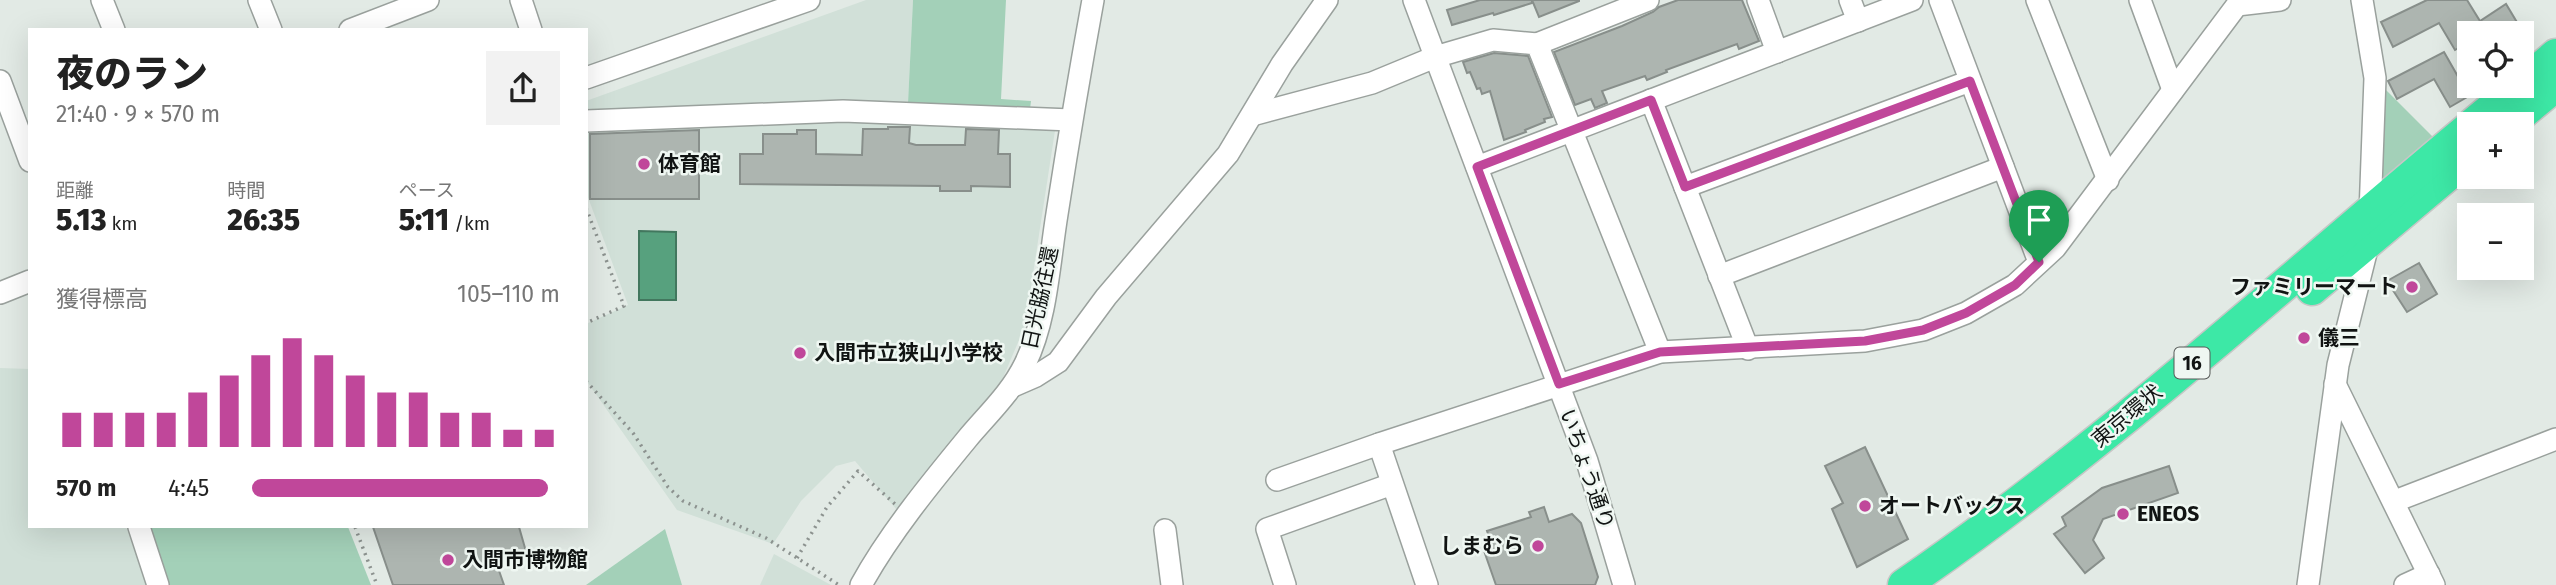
<!DOCTYPE html>
<html lang="ja">
<head>
<meta charset="utf-8">
<style>
	:root { --surface:#fff; --page:#f2f2f2; --text:#222; --muted:#767676; --accent:#c0479a }
	body { margin:0; font-family:"Fira Sans","Noto Sans JP",sans-serif; background:var(--page); color:var(--text); height:100vh; display:flex; flex-direction:column; font-size:26px; white-space:nowrap }
	* { box-sizing:border-box; margin:0 }
	p { font-size:23px; color:var(--muted) }
	.icon { flex:none; width:38px; height:38px; fill:none; stroke:currentColor; stroke-width:2; stroke-linecap:round; stroke-linejoin:round }
	.map { position:relative; flex:1; overflow:hidden }
	.panel { position:absolute; left:28px; top:28px; width:560px; height:500px; display:flex; flex-direction:column; background:var(--surface); border-radius:0px; box-shadow:0 7px 28px #0002 }
	.panel>* { flex:none }
	.fabs { position:absolute; left:2457px; top:21px; display:grid; gap:14px }
	.fabs a { display:grid; place-items:center; width:77px; height:77px; border-radius:0px; background:var(--surface); box-shadow:0 7px 28px #0002; font-size:35px }
	.pin { position:absolute; display:grid; place-items:center; width:60px; height:60px; color:#fff; margin:-72px -30px; border-radius:50% 50% 50% 0; rotate:-45deg; box-shadow:0 0 7px #0007 }
	.pin .icon { rotate:45deg }
	.round { display:grid; place-items:center; flex:none; width:74px; height:74px; border-radius:0px; background:var(--page) }
	.headline { display:flex; align-items:center; justify-content:space-between; height:119px; padding:0 28px }
	h1 { font-size:38px; font-weight:800; line-height:52px }
	.figures { display:grid; grid-template-columns:repeat(3,1fr); gap:10px; height:119px; padding:7px 28px }
	.figures div { display:grid; align-content:center }
	.figures b { font-size:30px; font-weight:800 }
	.figures small { font-size:19px; font-weight:400 }
	.figures p { font-size:19px }
	.chart { height:196px; padding:14px 28px }
	.chart p { display:flex; justify-content:space-between }
	.chart svg { width:100%; height:126px; margin-top:7px; stroke:var(--accent); stroke-width:6 }
	ul { padding:0 28px; list-style:none; font-size:23px }
	li { display:grid; grid-template-columns:112px 84px 1fr; align-items:center; height:52px }
	li i { height:18px; border-radius:9px; background:var(--accent) }
	.map>svg:first-child { display:block }
	.built { fill:#d1e0d8 }
	.green { fill:#a3d0b8 }
	.water { fill:#57a17e; stroke:#42775e; stroke-width:2 }
	.building { fill:#adb5b0; stroke:#888f8b; stroke-width:2 }
	.lines { fill:none; stroke-linecap:round; stroke-linejoin:round }
	.minor-casing { stroke:#9aa19d; stroke-width:24 }
	.highway-casing { stroke:#c6c7c6; stroke-width:35 }
	.path { stroke:#8c928f; stroke-width:3.5; stroke-dasharray:2 5; stroke-linecap:butt }
	.minor { stroke:#fff; stroke-width:21 }
	.highway { stroke:#3de8a6; stroke-width:32 }
	.route-casing { stroke:#fff; stroke-width:14 }
	.route { stroke:#c0479a; stroke-width:9 }
	.poi-dot { fill:#c0479a; stroke:#eff7f2; stroke-width:2.5 }
	.labels { text-anchor:middle; stroke-width:5; stroke-linejoin:round; paint-order:stroke }
	.shield { fill:#eff7f2; stroke:#545856; stroke-width:2 }
	.shield-label { font-size:19px; font-weight:bold; fill:#111413 }
	.poi-label { font-size:21px; font-weight:bold; fill:#111413; stroke:#eff7f2; text-anchor:start }
	.street-label { font-size:21px; fill:#111413; stroke:#eff7f2 }
</style>
</head>
<body>
<div class="map">
<svg width="2556" height="585" viewBox="0 0 2556 585">
	<rect width="100%" height="100%" fill="#e2eae5"/>
	<!-- built -->
	<g class="built">
		<path d="M866,0H913L908,103L586,114V101Z"/>
		<path d="M841,115L1056,124L1025,326L1002,380L896,509L855,461L836,466L801,501L773,544L677,510L586,380V324L628,305L586,192V128Z"/>
		<path d="M0,368L30,369V527H126L147,585H0Z"/>
		<path d="M774,554L831,585H760Z"/>
	</g>
	<!-- green -->
	<g class="green">
		<path d="M913,0H1006L1001,99L1031,101L1030,109L908,103Z"/>
		<path d="M2377,81L2436,140L2372,191Z"/>
		<path d="M143,527H348L371,585H162Z"/>
		<path d="M665,529L682,585H586Z"/>
	</g>
	<!-- water -->
	<path class="water" d="M639,231L676,232V300H639Z"/>
	<!-- building -->
	<g class="building">
		<path d="M1480,0H1532V3L1494,15L1493,13L1452,25L1447,10Z"/>
		<path d="M1532,0H1579V1L1539,17Z"/>
		<path d="M1678,0H1742L1759,41L1739,49L1737,44L1666,70L1667,72L1647,80L1645,76L1602,91L1607,103L1595,108L1591,99L1575,105L1554,52L1622,26L1653,12L1659,7Z"/>
		<path d="M2427,0H2467L2480,21L2506,4L2518,24L2503,33H2469V42L2455,50L2439,23L2393,47L2381,22Z"/>
		<path d="M2444,52L2469,96L2450,107L2434,79L2397,99L2388,81Z"/>
		<path d="M1494,53L1528,56L1552,117L1544,119L1545,122L1525,130L1526,132L1504,140L1490,91L1482,94L1480,88L1477,89L1470,72L1467,73L1463,62Z"/>
		<path d="M888,127H910L909,143L916,145H965L966,129L999,130L998,154H1010V187L971,186V191H940V186L740,184V154H763V134H797V130H816V154L862,155L863,129H888Z"/>
		<path d="M699,130V199H590V134Z"/>
		<path d="M2419,263L2437,294L2407,312L2387,281Z"/>
		<path d="M1865,447L1908,539L1857,567L1832,509L1843,503L1825,466Z"/>
		<path d="M2169,466L2178,493L2103,519L2093,540L2104,558L2085,573L2054,534L2066,526L2062,517L2102,488Z"/>
		<path d="M1544,507L1549,522L1572,514L1581,523L1598,577L1595,585H1496L1483,548L1492,545L1487,531L1531,517L1529,512Z"/>
		<path d="M373,527H519L527,555L497,565L504,585H393Z"/>
	</g>
	<g class="lines">
		<!-- minor casing -->
		<g class="minor-casing">
			<g id="minor">
				<path d="M102,0L114,30"/>
				<path d="M259,0L271,30"/>
				<path d="M521,0L531,30"/>
				<path d="M1414,0L1587,461L1624,585"/>
				<path d="M1758,0L1777,52"/>
				<path d="M1850,0L1858,21"/>
				<path d="M1940,0L2039,262"/>
				<path d="M2037,0L2108,180"/>
				<path d="M2140,0L2173,90"/>
				<path d="M350,30L428,0"/>
				<path d="M1537,44L1648,0"/>
				<path d="M586,78L809,0"/>
				<path d="M0,81L30,161"/>
				<path d="M1651,100L1748,349"/>
				<path d="M1252,115L1372,83L1435,57L1493,40L1537,44L1660,352"/>
				<path d="M586,121L843,111L1071,120"/>
				<path d="M1477,167L1912,0"/>
				<path d="M1685,187L1970,81"/>
				<path d="M1719,276L2003,167"/>
				<path d="M0,293L30,281"/>
				<path d="M2335,384L2434,585"/>
				<path d="M1013,386L1036,376L1058,362L1106,297L1228,154L1282,64L1327,0"/>
				<path d="M1379,444L1427,585"/>
				<path d="M1277,480L1379,444L1660,352L1865,341L1923,330L1966,313L2015,285L2055,248L2237,5L2280,0"/>
				<path d="M2395,501L2556,439"/>
				<path d="M139,527L158,585"/>
				<path d="M1165,530L1172,585"/>
				<path d="M861,585C889,534 930,484 967,439C987,415 1011,393 1025,364C1047,319 1049,263 1057,214C1068,143 1080,71 1093,0"/>
				<path d="M1285,585L1267,529L1392,484"/>
				<path d="M2308,585L2338,365L2369,241L2375,78L2362,0"/>
				<path d="M2405,585L2429,574"/>
			</g>
		</g>
		<!-- highway casing -->
		<g class="highway-casing">
			<g id="highway">
				<path d="M2522,84L2556,55"/>
				<path d="M2473,124L2519,86"/>
				<path d="M2509,124L2556,85"/>
				<path d="M2312,289L2469,157"/>
				<path d="M1904,585C2104,448 2283,283 2469,128"/>
			</g>
		</g>
		<!-- path -->
		<g class="path">
			<path d="M586,208L624,306L586,323"/>
			<path d="M586,381L633,433L668,487L683,501L766,538L839,585"/>
			<path d="M355,527L377,585"/>
			<path d="M797,558L827,507L858,471L895,504"/>
		</g>
		<!-- minor -->
		<use href="#minor" class="minor"/>
		<!-- highway -->
		<use href="#highway" class="highway"/>
	</g>
	<g class="lines">
		<!-- route casing -->
		<g class="route-casing">
			<path id="route" d="M1970,81L2039,262L2015,285L1966,313L1923,330L1865,341L1660,352L1559,384L1477,167L1651,100L1685,187Z"/>
		</g>
		<!-- route -->
		<use href="#route" class="route"/>
	</g>
	<!-- markers -->
	<g class="poi-dot">
		<circle cx="644" cy="164" r="7"/>
		<circle cx="2412" cy="287" r="7"/>
		<circle cx="2304" cy="338" r="7"/>
		<circle cx="800" cy="353" r="7"/>
		<circle cx="1865" cy="506" r="7"/>
		<circle cx="2123" cy="514" r="7"/>
		<circle cx="1538" cy="546" r="7"/>
		<circle cx="448" cy="560" r="7"/>
	</g>
	<g class="labels">
		<!-- shield labels -->
		<rect class="shield" x="2174.5" y="347.5" width="35" height="31" rx="5"/>
		<g class="shield-label">
			<text x="2192" y="370">16</text>
		</g>
		<!-- poi labels -->
		<g class="poi-label">
			<text x="658" y="171">体育館</text>
			<text x="2398" y="294" text-anchor="end">ファミリーマート</text>
			<text x="2318" y="345">儀三</text>
			<text x="814" y="360">入間市立狭山小学校</text>
			<text x="1879" y="513">オートバックス</text>
			<text x="2137" y="521">ENEOS</text>
			<text x="1524" y="553" text-anchor="end">しまむら</text>
			<text x="462" y="567">入間市博物館</text>
		</g>
		<!-- street labels -->
		<g class="street-label">
			<text transform="translate(1040 298) rotate(-78)" y="7">日光脇往還</text>
			<text transform="translate(2127 416) rotate(-40)" y="7">東京環状</text>
			<text transform="translate(1587 469) rotate(71)" y="7">いちょう通り</text>
		</g>
	</g>
</svg>
<div class="fabs">
<a><svg class="icon" aria-label="locate" viewBox="0 0 24 24"><circle cx="12" cy="12" r="6"/><path d="M12 2v4M12 18v4M2 12h4M18 12h4"/></svg></a>
<a>+</a>
<a>−</a>
</div>
<div class="pin" style="left:2039px;top:262px;background:#1e9e55"><svg class="icon" aria-label="arrive" viewBox="0 0 24 24"><path d="M6 21V4h12l-3 4 3 4H6"/></svg></div>
<section class="panel">
<div class="headline"><div><h1>夜のラン</h1><p>21:40 · 9 × 570 m</p></div><a class="round"><svg class="icon" aria-label="share" viewBox="0 0 24 24"><path d="M12 15V3M7 8l5-5 5 5M5 13v7h14v-7"/></svg></a></div>
<div class="figures">
<div><p>距離</p><b>5.13<small> km</small></b></div>
<div><p>時間</p><b>26:35</b></div>
<div><p>ペース</p><b>5:11<small> /km</small></b></div>
</div>
<div class="chart"><p><span>獲得標高</span>105–110 m</p>
<svg viewBox="0 0 160 44" preserveAspectRatio="none"><path d="M5 44V32M15 44V32M25 44V32M35 44V32M45 44V25M55 44V19M65 44V12M75 44V6M85 44V12M95 44V19M105 44V25M115 44V25M125 44V32M135 44V32M145 44V38M155 44V38"/></svg>
</div>
<ul>
<li><b>570 m</b>4:45<i style="width:96%"></i></li>
</ul>
</section>
</div>
</body>
</html>
